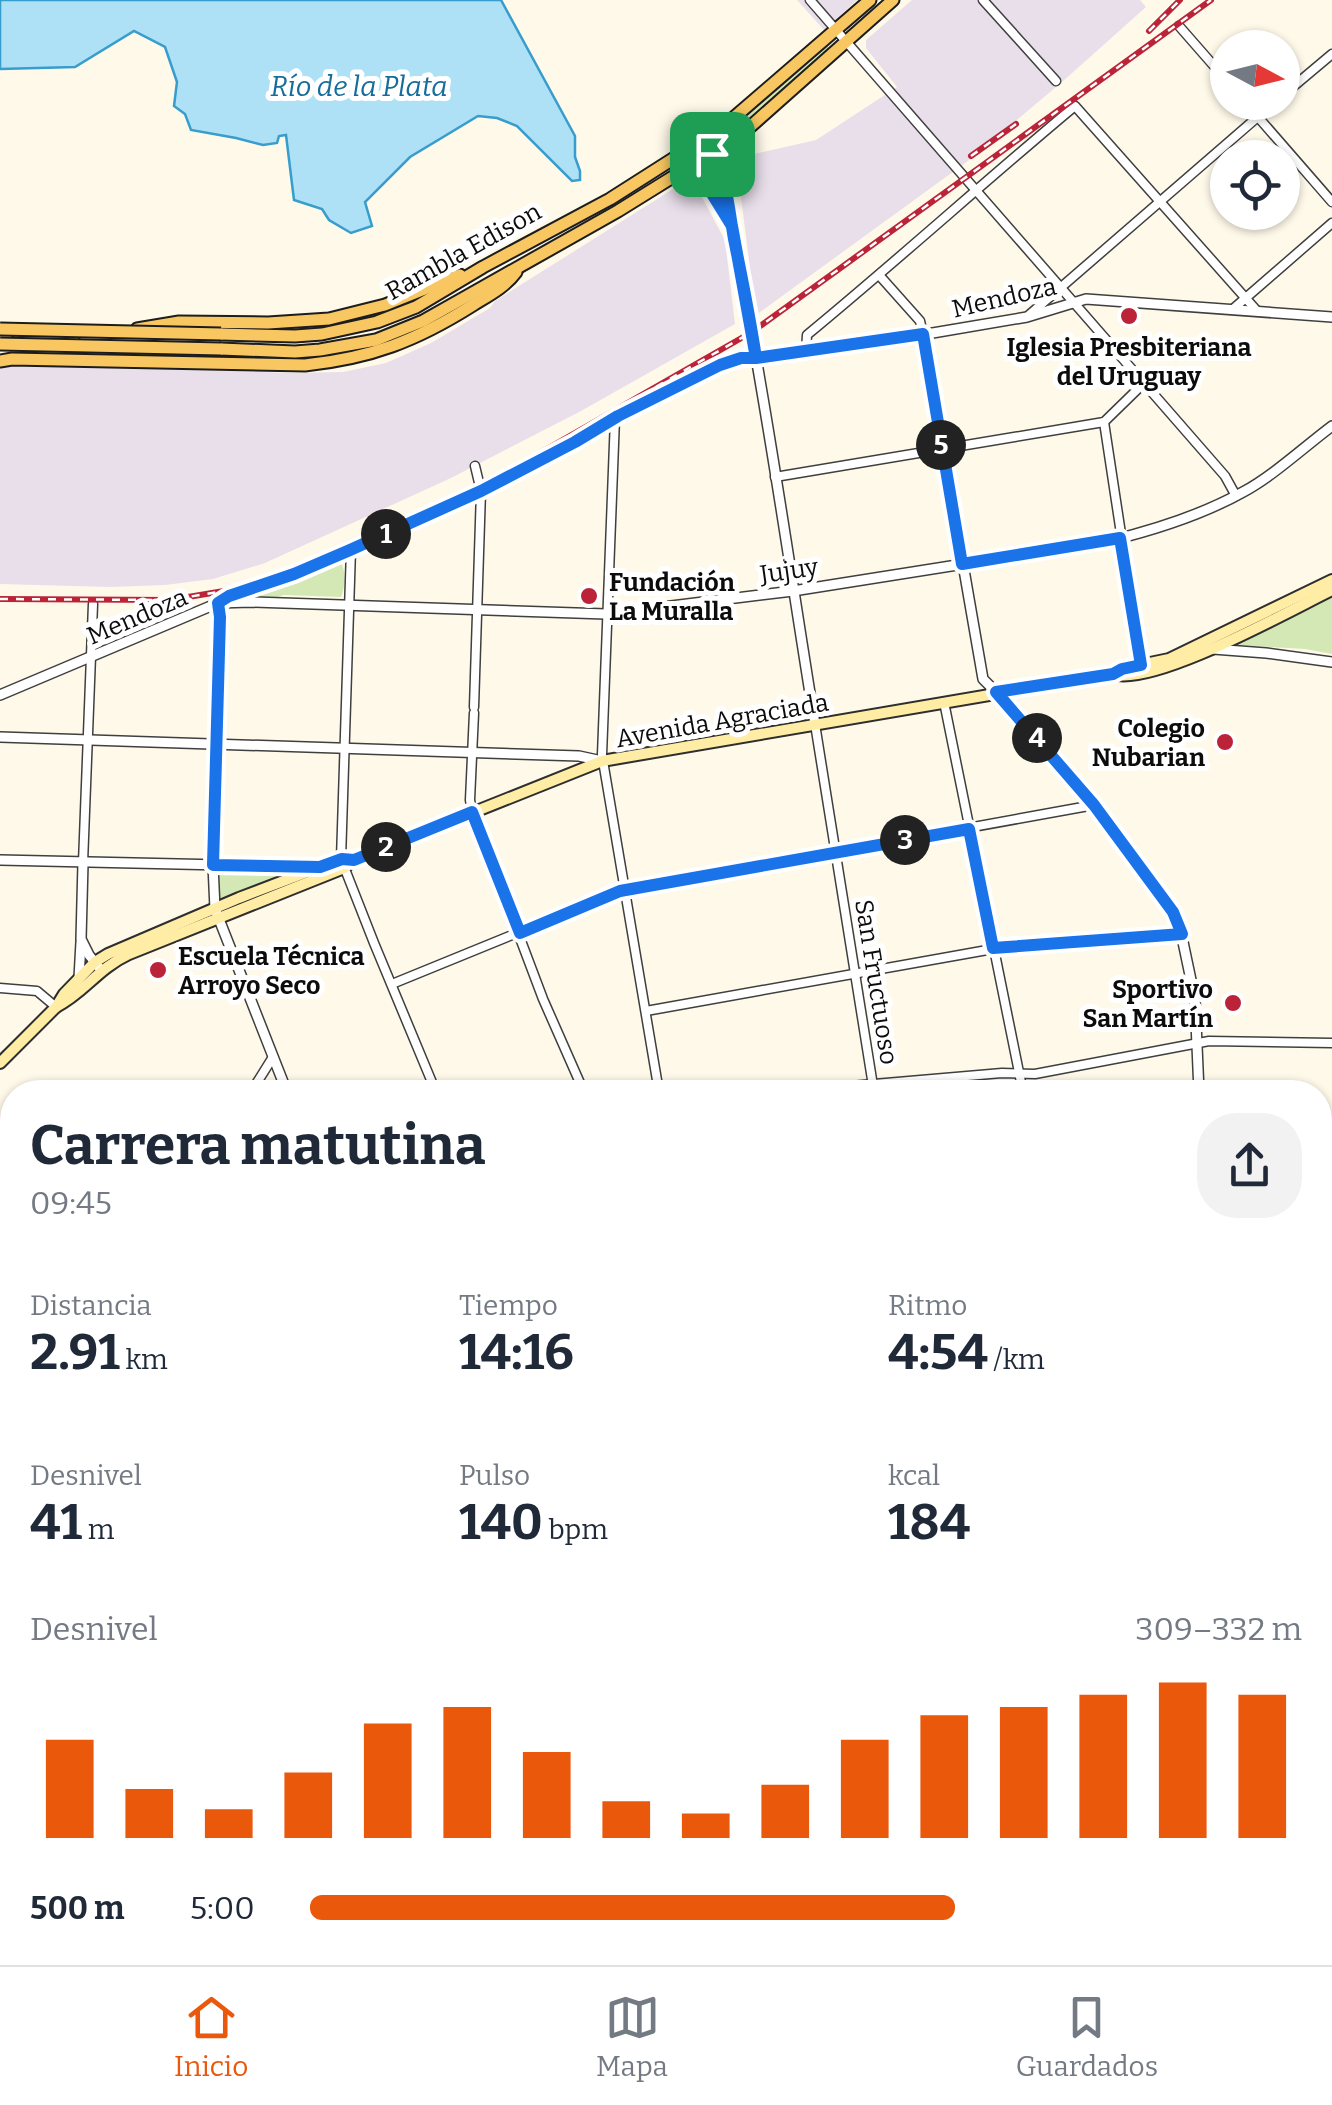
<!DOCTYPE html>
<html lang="es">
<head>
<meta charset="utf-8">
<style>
	:root { --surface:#fff; --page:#f2f2f3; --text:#1f2937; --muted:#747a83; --line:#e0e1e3; --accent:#ea580c }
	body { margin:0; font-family:Bitter,serif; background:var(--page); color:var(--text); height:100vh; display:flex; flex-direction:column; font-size:38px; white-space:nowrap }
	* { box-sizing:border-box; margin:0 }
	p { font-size:32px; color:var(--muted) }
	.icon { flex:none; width:55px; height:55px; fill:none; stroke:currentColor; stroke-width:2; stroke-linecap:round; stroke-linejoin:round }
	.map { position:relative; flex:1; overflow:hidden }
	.side { position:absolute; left:0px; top:1080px; width:1332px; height:885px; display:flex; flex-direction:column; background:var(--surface); border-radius:40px 40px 0 0; box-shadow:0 2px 8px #0004 }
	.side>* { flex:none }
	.needle { width:65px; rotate:97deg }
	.controls { position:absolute; left:1210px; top:30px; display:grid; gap:20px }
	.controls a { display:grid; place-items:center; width:90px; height:90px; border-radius:50%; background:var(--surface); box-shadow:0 2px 8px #0004; font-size:50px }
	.pin { position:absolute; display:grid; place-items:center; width:85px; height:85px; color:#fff; margin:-42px; border-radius:20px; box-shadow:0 5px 15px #0006 }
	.km { position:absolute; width:50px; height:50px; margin:-25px; border-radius:50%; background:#222; color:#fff; font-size:28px; line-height:50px; text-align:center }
	.round { display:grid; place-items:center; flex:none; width:105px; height:105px; border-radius:40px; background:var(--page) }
	.summary { display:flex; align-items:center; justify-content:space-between; height:170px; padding:0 30px }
	h1 { font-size:55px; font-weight:700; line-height:75px }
	.metrics { display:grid; grid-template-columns:repeat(3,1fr); gap:15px; height:170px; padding:10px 30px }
	.metrics div { display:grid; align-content:center }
	.metrics b { font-size:50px; font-weight:700 }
	.metrics small { font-size:28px; font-weight:400 }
	.metrics p { font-size:28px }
	.chart { height:280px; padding:20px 30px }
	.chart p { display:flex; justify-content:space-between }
	.chart svg { width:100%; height:180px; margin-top:10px; stroke:var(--accent); stroke-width:6 }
	ul { padding:0 30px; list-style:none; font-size:32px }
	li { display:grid; grid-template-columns:160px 120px 1fr; align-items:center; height:75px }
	li i { height:25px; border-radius:12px; background:var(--accent) }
	.tabs { display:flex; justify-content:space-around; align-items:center; height:140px; border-top:2px solid var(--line); background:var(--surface); font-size:28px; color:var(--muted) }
	.tabs a { display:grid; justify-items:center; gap:5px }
	.tabs .selected { color:var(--accent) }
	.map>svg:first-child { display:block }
	.industrial { fill:#e9dfeb }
	.green { fill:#d4e8b5 }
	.water { fill:#afe1f6; stroke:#379dcd; stroke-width:2.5 }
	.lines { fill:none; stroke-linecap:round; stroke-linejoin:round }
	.minor-casing { stroke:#3f3f3f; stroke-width:11 }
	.tertiary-casing { stroke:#3f3f3f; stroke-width:12 }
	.secondary-casing { stroke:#2e2e2e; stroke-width:14 }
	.primary-casing { stroke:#1d1d1d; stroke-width:15 }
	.minor { stroke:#fff; stroke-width:8 }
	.tertiary { stroke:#fff; stroke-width:9 }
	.secondary { stroke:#ffeda5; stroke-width:10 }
	.primary { stroke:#f8c761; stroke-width:11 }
	.rail-casing { stroke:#bb2438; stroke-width:6 }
	.rail { stroke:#fff; stroke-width:2.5; stroke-dasharray:8; stroke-linecap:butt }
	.primary-bridge-casing { stroke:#1d1d1d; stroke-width:15; stroke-linecap:butt }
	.primary-bridge { stroke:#f8c761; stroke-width:11 }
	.route-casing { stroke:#fff; stroke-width:20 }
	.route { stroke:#1a73e8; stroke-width:12 }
	.poi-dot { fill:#bb2438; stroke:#fff; stroke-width:4 }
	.labels { text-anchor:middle; stroke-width:10; stroke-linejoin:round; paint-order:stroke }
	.street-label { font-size:25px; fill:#0c0c0c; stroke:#fff }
	.poi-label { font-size:25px; font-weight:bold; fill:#0c0c0c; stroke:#fff; text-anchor:start }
	.water-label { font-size:28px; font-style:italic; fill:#166d9c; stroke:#fff }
</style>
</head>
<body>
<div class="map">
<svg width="1332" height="1965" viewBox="0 0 1332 1965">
	<rect width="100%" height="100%" fill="#fff9ea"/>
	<!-- industrial -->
	<g class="industrial">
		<path d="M797,0H857L824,30Z"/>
		<path d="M912,0H1140L1146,7L1062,82L968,161L756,315L736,158L816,140L897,87L866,48V40Z"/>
		<path d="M689,179L693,181L725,240L735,324L581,411L451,478L265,563L213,579L165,585L110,587L0,584V361L289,373L343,372L386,363L431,343L490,308L495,301Z"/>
	</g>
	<!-- green -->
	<g class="green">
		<path d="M825,46L828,47V50C792,82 752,125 710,146L709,142L746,115Z"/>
		<path d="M332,560H339C347,569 345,587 341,597L284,595L274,598H250L252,594Z"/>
		<path d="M1332,595V654L1305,649L1238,645L1237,642Z"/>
		<path d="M221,868L290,871L291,872L223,900L220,898L218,872Z"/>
	</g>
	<!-- water -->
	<path class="water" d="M0,0H501L575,136V157L580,171V180L572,181L517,126L497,118L478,116L410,157L365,202L372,226L351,233L329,220L322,209L294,200L286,135L279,136L277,143L263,145L236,138L191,130L185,114L174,106L177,82L165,47L134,31L75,67L0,69Z"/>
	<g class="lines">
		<!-- minor casing -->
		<g class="minor-casing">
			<g id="minor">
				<path d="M810,0L1225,476L1236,496"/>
				<path d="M983,0L1056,81"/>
				<path d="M1179,26L1228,82"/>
				<path d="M1282,96L1332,54"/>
				<path d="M1245,102L1332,202"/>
				<path d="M879,275L920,321L923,334"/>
				<path d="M1233,309L1332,223"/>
				<path d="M1029,315L1275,102"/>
				<path d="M806,352L807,335C898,260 985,181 1075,106L1257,311"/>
				<path d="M615,418L602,755L659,1092"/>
				<path d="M1104,422L1141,665"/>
				<path d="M775,477L1104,422L1144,383"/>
				<path d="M351,549L341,859L374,943L436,1092"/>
				<path d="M944,702L1023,1092"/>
				<path d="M474,707L481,491L475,466"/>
				<path d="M474,713L470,800L472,811L543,999L584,1092"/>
				<path d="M815,724L874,1092"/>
				<path d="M83,863L93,604"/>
				<path d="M392,984L620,891L1094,805"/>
				<path d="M0,988L37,991L56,1007"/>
				<path d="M646,1011L993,949L1182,934"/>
				<path d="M251,1092L273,1057"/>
				<path d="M781,1092L1002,1073L1035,1074L1209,1041L1332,1043"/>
				<path d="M1320,1177H1332"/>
				<path d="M0,1192L12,1193"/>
				<path d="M0,1261L12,1240"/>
				<path d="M1320,1311H1332"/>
				<path d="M0,1386L12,1393"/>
				<path d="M1320,1446L1332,1450"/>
				<path d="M0,1497L12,1478"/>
				<path d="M0,1654L12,1662"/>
				<path d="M1320,1831L1332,1829"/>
				<path d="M506,1952L527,1965"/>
				<path d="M718,1952L740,1965"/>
				<path d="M968,1952L990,1965"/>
				<path d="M46,1965L54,1952"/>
				<path d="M202,1965L210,1952"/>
				<path d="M355,1965L363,1952"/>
				<path d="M668,1965L676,1952"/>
				<path d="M808,1965L815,1952"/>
				<path d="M940,1965L946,1952"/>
				<path d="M1075,1965L1082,1952"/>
			</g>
		</g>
		<!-- tertiary casing -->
		<g class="tertiary-casing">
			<g id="tertiary">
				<path d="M701,141C732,178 734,239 743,286C771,431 791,578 815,724"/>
				<path d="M695,166L728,220"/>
				<path d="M923,334L983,679L1006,702L1094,805L1179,923L1195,999L1199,1092"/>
				<path d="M218,603L251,602L606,614L793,591L1109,541C1154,530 1202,515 1243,492C1273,476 1304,447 1332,426"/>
				<path d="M218,603L220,617L213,865L215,909L287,1092"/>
				<path d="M1213,649L1266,653L1332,662"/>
				<path d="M0,695L218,603L229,596L262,586L351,549L492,486L618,417L730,361L909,337L1027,317L1086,299L1332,317"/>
				<path d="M0,737L579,756L602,761"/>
				<path d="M0,860L318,867"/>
				<path d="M83,863L81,939L89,955L101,970"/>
				<path d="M79,978L81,942"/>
				<path d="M1320,1615L1324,1639L1320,1662"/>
				<path d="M0,1771L12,1779"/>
				<path d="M0,1810L12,1790"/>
				<path d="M296,1952L317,1965"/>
				<path d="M1244,1965L1251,1952"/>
			</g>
		</g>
		<!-- secondary casing -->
		<g class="secondary-casing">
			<g id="secondary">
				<path d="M1113,674L1121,669L1169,659L1332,580"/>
				<path d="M56,1007C84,993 97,969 129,954L344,868L354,860L602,761L1113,674C1153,687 1289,611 1332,590"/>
				<path d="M0,1063L56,1007L64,994L95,962L108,954L239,898L341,859L353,860"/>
				<path d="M0,1530L12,1537"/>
				<path d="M1320,1702L1332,1699"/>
				<path d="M0,1896L12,1904"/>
				<path d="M1320,1935L1332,1942"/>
				<path d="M91,1952L111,1965"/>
			</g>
		</g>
		<!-- primary casing -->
		<g class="primary-casing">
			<g id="primary">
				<path d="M137,329L179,322L268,323L329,319L385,305L460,275"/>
				<path d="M221,334L295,336L322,334L377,322L416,307L483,267L610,199L723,127L870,0"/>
				<path d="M18,340L74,335"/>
				<path d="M221,349L295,352L320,350L376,340L423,321L618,211L742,134L893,0"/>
				<path d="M0,361L12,359L305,365C371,358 416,341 473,305C489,295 505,287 516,272"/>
			</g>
		</g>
		<!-- minor -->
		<use href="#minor" class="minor"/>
		<!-- tertiary -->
		<use href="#tertiary" class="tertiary"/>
		<!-- secondary -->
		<use href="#secondary" class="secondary"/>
		<!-- primary -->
		<use href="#primary" class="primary"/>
		<!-- rail casing -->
		<g class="rail-casing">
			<g id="rail">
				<path d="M1149,31L1180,0"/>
				<path d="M971,156L1016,124"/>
				<path d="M0,599L170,600L242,588L296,567L475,487L517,466L752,332L1211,0"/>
			</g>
		</g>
		<!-- rail -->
		<use href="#rail" class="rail"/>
		<!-- primary-bridge casing -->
		<g class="primary-bridge-casing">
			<g id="primary-bridge">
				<path d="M0,329L221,334"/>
				<path d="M0,344L221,349"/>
			</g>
		</g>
		<!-- primary-bridge -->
		<use href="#primary-bridge" class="primary-bridge"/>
	</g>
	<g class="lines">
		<!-- route casing -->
		<g class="route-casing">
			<path id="route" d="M712,154C727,178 729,211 734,239C742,278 750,318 756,358H741L720,365L618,416L575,442L481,491L350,550L294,574L229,596L218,603L220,617L213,865L320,867L342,859L354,860L472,812L520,933L620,891L969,829L993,948L1182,934L1173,912L1094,805L996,692L1113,674L1122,669L1141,665L1120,538L962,564L923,334L756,358L732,226L695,166L712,154"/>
		</g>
		<!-- route -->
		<use href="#route" class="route"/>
	</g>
	<!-- markers -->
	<g class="poi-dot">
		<circle cx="1129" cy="316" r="10"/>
		<circle cx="589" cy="596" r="10"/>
		<circle cx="1225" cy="742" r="10"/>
		<circle cx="158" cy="970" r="10"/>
		<circle cx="1233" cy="1003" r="10"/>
	</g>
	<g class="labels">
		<!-- street labels -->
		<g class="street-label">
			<text transform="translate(463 251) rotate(-29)" y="9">Rambla Edison</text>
			<text transform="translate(1004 297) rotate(-13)" y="9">Mendoza</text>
			<text transform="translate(789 570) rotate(-8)" y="9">Jujuy</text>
			<text transform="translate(137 616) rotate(-23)" y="9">Mendoza</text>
			<text transform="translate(722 720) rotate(-10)" y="9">Avenida Agraciada</text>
			<text transform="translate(877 982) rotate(81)" y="9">San Fructuoso</text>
		</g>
		<!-- poi labels -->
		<g class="poi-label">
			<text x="1129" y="356" text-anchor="middle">Iglesia Presbiteriana<tspan x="1129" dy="29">del Uruguay</tspan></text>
			<text x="609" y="591">Fundación<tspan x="609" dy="29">La Muralla</tspan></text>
			<text x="1205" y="737" text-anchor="end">Colegio<tspan x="1205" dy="29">Nubarian</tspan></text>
			<text x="178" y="965">Escuela Técnica<tspan x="178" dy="29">Arroyo Seco</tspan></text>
			<text x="1213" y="998" text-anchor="end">Sportivo<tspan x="1213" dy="29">San Martín</tspan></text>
		</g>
		<!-- water labels -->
		<g class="water-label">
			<text x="359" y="96">Río de la Plata</text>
		</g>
	</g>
</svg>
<div class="controls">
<a><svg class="needle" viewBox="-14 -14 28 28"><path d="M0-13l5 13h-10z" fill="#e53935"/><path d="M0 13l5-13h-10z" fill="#747a83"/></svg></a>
<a><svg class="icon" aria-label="locate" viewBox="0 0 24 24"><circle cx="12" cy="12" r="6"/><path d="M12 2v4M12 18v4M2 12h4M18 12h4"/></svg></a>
</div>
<div class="pin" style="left:712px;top:154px;background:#1e9e55"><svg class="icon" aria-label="arrive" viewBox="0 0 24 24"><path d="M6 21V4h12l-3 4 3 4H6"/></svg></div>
<b class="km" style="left:386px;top:534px">1</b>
<b class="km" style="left:386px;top:847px">2</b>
<b class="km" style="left:905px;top:840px">3</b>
<b class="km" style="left:1037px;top:738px">4</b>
<b class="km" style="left:941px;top:445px">5</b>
<section class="side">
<div class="summary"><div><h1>Carrera matutina</h1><p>09:45</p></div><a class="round"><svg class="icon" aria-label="share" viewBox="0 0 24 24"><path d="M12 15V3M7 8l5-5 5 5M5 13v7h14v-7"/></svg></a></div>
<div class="metrics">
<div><p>Distancia</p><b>2.91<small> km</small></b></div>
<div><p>Tiempo</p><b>14:16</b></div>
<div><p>Ritmo</p><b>4:54<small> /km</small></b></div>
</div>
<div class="metrics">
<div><p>Desnivel</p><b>41<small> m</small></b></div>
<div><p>Pulso</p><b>140<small> bpm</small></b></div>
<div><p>kcal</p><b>184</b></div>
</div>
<div class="chart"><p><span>Desnivel</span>309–332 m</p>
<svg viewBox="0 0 160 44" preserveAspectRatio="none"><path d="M5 44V20M15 44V32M25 44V37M35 44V28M45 44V16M55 44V12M65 44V23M75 44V35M85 44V38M95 44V31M105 44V20M115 44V14M125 44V12M135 44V9M145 44V6M155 44V9"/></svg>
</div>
<ul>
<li><b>500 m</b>5:00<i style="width:65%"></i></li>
</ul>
</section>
</div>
<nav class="tabs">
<a class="selected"><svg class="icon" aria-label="home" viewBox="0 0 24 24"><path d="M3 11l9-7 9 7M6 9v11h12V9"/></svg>Inicio</a>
<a><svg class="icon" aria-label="map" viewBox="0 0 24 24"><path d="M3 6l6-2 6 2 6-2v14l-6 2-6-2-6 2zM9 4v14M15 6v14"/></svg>Mapa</a>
<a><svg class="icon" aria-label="saved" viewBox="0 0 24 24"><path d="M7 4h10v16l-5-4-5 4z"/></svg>Guardados</a>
</nav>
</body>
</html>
